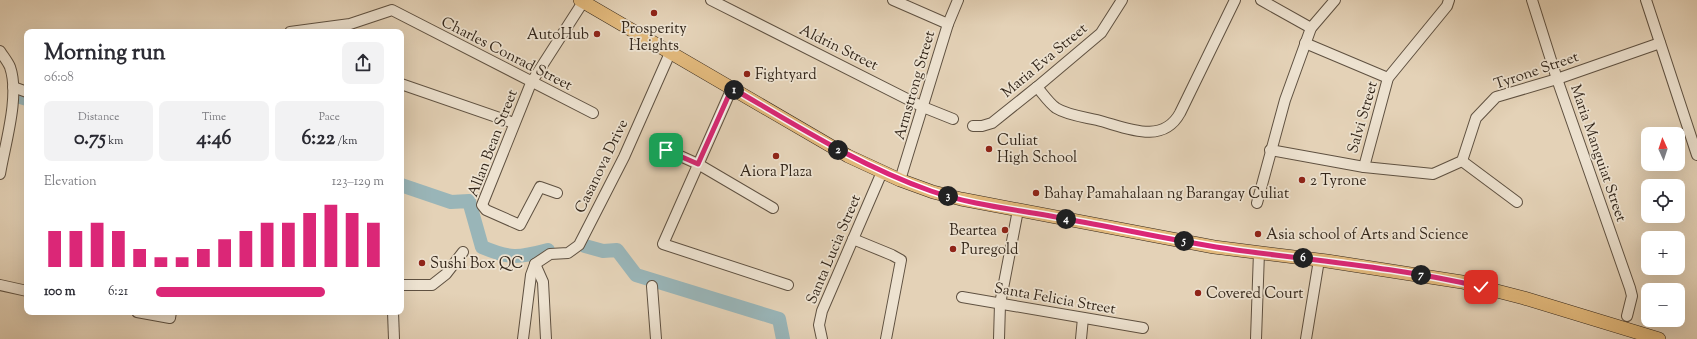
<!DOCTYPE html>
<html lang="en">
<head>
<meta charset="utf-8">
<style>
	:root { --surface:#fff; --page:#f2f2f3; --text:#2b2b33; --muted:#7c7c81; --accent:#db2777 }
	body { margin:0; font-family:"Sorts Mill Goudy",serif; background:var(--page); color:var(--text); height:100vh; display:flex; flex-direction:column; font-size:15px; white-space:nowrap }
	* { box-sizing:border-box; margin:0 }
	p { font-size:13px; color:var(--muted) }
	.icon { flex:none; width:22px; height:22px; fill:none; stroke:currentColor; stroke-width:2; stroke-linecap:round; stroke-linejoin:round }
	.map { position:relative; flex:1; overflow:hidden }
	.sheet { position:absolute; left:24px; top:29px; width:380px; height:286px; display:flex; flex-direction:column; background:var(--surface); border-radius:8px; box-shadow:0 4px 16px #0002 }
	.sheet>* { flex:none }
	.needle { width:26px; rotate:357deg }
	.fabs { position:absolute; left:1641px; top:127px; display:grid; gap:8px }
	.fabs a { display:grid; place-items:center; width:44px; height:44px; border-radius:8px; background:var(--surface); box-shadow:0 4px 16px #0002; font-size:20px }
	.pin { position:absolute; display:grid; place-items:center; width:34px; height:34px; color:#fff; margin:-17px; border-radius:8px; box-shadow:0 2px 6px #0006 }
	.km { position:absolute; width:20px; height:20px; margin:-10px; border-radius:50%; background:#222; color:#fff; font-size:11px; line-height:20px; text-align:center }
	.round { display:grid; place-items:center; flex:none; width:42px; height:42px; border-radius:8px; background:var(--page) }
	.head { display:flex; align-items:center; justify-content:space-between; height:68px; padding:0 20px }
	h1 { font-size:22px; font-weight:700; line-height:30px }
	.metrics { display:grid; grid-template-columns:repeat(3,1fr); gap:6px; height:68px; padding:4px 20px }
	.metrics div { display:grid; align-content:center; border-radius:8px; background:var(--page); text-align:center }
	.metrics b { font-size:20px; font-weight:700 }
	.metrics small { font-size:11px; font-weight:400 }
	.metrics p { font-size:11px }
	.chart { height:112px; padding:8px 20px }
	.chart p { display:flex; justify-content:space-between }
	.chart svg { width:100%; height:72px; margin-top:4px; stroke:var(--accent); stroke-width:6 }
	ul { padding:0 20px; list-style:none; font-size:13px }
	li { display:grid; grid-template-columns:64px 48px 1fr; align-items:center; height:30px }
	li i { height:10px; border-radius:5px; background:var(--accent) }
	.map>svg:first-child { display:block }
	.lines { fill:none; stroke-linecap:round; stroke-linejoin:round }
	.river { stroke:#99b5b8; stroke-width:14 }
	.minor-casing { stroke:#5f5141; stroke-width:12 }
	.major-casing { stroke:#33261a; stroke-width:14 }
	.minor { stroke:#ede2d0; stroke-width:10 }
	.major { stroke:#e2b97c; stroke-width:13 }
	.route-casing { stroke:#fff; stroke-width:8 }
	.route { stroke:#db2777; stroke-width:5 }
	.poi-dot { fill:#8f2418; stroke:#ede2d0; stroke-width:1.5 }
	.labels { text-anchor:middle; stroke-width:3.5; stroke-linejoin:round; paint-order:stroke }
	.poi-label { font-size:15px; fill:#33261a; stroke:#ede2d0; text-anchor:start }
	.street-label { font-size:15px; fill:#33261a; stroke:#ede2d0 }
</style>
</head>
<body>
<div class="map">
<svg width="1697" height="339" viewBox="0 0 1697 339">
	<rect width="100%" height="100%" fill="#e4d2b7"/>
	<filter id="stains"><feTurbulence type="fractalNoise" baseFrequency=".005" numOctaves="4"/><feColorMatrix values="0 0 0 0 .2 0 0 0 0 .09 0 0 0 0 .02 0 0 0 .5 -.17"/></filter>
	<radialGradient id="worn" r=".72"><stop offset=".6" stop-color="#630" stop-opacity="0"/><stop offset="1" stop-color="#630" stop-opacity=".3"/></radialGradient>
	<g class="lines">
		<!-- river -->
		<g class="river">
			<path d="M17,96L27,99"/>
			<path d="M401,185L451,202L469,201L482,247C510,259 518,258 548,250"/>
			<path d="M585,246L603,251L617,250L636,275L779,319L783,339"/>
		</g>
		<!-- minor casing -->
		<g class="minor-casing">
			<g id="minor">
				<path d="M711,0L923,107L953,119"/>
				<path d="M893,0L948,24"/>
				<path d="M1261,0L1311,28"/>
				<path d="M1532,0L1557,79L1630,288L1632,296L1627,316"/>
				<path d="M1646,0L1697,155"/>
				<path d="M290,32L350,24L392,10L593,113"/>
				<path d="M1305,43L1388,78"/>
				<path d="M0,51C3,56 8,62 10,67C20,96 5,144 0,174"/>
				<path d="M401,84L514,123"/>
				<path d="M13,87L27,92"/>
				<path d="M1037,87C1043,94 1049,103 1056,108C1067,115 1084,117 1097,120C1125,127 1162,146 1180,113L1235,0"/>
				<path d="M732,88L663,244L788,285"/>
				<path d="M973,126H982L992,123L1037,87L1101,33L1122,0"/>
				<path d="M667,150L698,164L773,208"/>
				<path d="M1270,150L1364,167L1433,174L1462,161L1476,118L1496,97L1557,79L1660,43"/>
				<path d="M1462,161L1517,202"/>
				<path d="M1364,167L1388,78L1447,6L1449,0"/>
				<path d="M900,180L948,24L958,0"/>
				<path d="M557,193L540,187L520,225L486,210L482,205L531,83L583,2"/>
				<path d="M1257,203L1285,100L1311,28L1335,0"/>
				<path d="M853,239L892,255L901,260L886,339"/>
				<path d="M535,264L543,282L546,339"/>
				<path d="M0,285L27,291"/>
				<path d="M401,285H432L446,274L463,252"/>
				<path d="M652,286L656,339"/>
				<path d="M962,297L1143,328"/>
				<path d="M137,312L170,318L171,312"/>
				<path d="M393,312L394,339"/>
				<path d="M523,339L531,275L535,264L550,254L568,253L579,245L624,157L670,53"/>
				<path d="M822,339L819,325L822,311L882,172"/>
				<path d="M999,339L1000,304L1018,210"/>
				<path d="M1081,339L1083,318"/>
				<path d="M1256,339L1259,252"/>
				<path d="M1306,339L1319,260"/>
			</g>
		</g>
		<!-- major casing -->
		<g class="major-casing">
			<path id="major" d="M580,0L848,156L900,180L933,192L961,199L1214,247L1327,261L1462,282L1524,298L1659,339"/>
		</g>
		<!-- minor -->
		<use href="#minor" class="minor"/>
		<!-- major -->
		<use href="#major" class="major"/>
	</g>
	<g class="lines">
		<!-- route casing -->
		<g class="route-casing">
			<path id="route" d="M666,150L698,164L732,88C797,126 860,166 931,191C974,206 1022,210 1066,219C1123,229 1179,242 1236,250C1318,261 1401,268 1481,287"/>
		</g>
		<!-- route -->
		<use href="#route" class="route"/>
	</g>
	<!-- markers -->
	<g class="poi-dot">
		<circle cx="654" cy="13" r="4"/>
		<circle cx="597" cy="34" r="4"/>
		<circle cx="747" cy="74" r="4"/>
		<circle cx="989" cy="149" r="4"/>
		<circle cx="776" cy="156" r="4"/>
		<circle cx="1302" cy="180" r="4"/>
		<circle cx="1036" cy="193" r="4"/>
		<circle cx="1005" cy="230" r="4"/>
		<circle cx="1258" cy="234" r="4"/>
		<circle cx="953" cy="249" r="4"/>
		<circle cx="422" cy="263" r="4"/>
		<circle cx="1198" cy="293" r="4"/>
	</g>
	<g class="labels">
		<!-- poi labels -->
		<g class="poi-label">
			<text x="654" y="33" text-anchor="middle">Prosperity<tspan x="654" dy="17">Heights</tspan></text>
			<text x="589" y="39" text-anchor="end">AutoHub</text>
			<text x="755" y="79">Fightyard</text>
			<text x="997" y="145">Culiat<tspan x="997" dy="17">High School</tspan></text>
			<text x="776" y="176" text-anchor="middle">Aiora Plaza</text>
			<text x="1310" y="185">2 Tyrone</text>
			<text x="1044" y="198">Bahay Pamahalaan ng Barangay Culiat</text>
			<text x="997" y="235" text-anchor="end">Beartea</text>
			<text x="1266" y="239">Asia school of Arts and Science</text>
			<text x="961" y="254">Puregold</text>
			<text x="430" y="268">Sushi Box QC</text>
			<text x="1206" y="298">Covered Court</text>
		</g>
		<!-- street labels -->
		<g class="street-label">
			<text transform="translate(839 47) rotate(26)" y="5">Aldrin Street</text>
			<text transform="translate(507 53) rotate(27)" y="5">Charles Conrad Street</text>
			<text transform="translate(1044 60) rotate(-40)" y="5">Maria Eva Street</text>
			<text transform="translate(1536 70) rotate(-19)" y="5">Tyrone Street</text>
			<text transform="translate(914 85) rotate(-74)" y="5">Armstrong Street</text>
			<text transform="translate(1362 117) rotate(-74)" y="5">Salvi Street</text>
			<text transform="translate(492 143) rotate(-69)" y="5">Allan Bean Street</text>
			<text transform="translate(1599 153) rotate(71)" y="5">Maria Manguiat Street</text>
			<text transform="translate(601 166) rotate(-64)" y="5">Casanova Drive</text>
			<text transform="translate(833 249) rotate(-67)" y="5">Santa Lucia Street</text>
			<text transform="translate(1055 298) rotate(10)" y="5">Santa Felicia Street</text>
		</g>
	</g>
	<rect width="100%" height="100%" filter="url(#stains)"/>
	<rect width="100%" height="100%" fill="url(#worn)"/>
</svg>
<div class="fabs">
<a><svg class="needle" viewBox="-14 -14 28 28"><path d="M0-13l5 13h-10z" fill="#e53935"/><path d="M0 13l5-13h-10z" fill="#7c7c81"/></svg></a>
<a><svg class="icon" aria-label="locate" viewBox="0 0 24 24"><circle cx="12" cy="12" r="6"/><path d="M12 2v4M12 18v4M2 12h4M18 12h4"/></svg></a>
<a>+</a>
<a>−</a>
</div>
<div class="pin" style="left:666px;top:150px;background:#1e9e55"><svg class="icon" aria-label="arrive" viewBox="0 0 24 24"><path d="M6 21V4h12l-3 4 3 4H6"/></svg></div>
<div class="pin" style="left:1481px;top:287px;background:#d93025"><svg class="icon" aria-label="check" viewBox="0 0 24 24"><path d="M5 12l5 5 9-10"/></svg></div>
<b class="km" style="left:734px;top:90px">1</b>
<b class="km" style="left:838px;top:150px">2</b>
<b class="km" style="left:948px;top:196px">3</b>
<b class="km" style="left:1066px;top:219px">4</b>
<b class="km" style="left:1184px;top:241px">5</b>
<b class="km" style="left:1303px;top:258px">6</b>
<b class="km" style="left:1421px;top:275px">7</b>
<section class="sheet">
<div class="head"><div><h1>Morning run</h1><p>06:08</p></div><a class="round"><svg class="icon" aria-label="share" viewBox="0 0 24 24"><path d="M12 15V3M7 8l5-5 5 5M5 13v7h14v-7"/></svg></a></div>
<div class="metrics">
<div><p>Distance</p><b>0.75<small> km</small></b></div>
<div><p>Time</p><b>4:46</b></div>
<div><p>Pace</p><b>6:22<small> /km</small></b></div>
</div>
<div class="chart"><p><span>Elevation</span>123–129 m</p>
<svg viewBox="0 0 160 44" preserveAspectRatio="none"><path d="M5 44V22M15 44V22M25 44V17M35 44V22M45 44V33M55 44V38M65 44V38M75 44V33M85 44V27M95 44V22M105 44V17M115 44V17M125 44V11M135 44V6M145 44V11M155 44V17"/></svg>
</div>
<ul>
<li><b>100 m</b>6:21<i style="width:74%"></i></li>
</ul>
</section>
</div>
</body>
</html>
